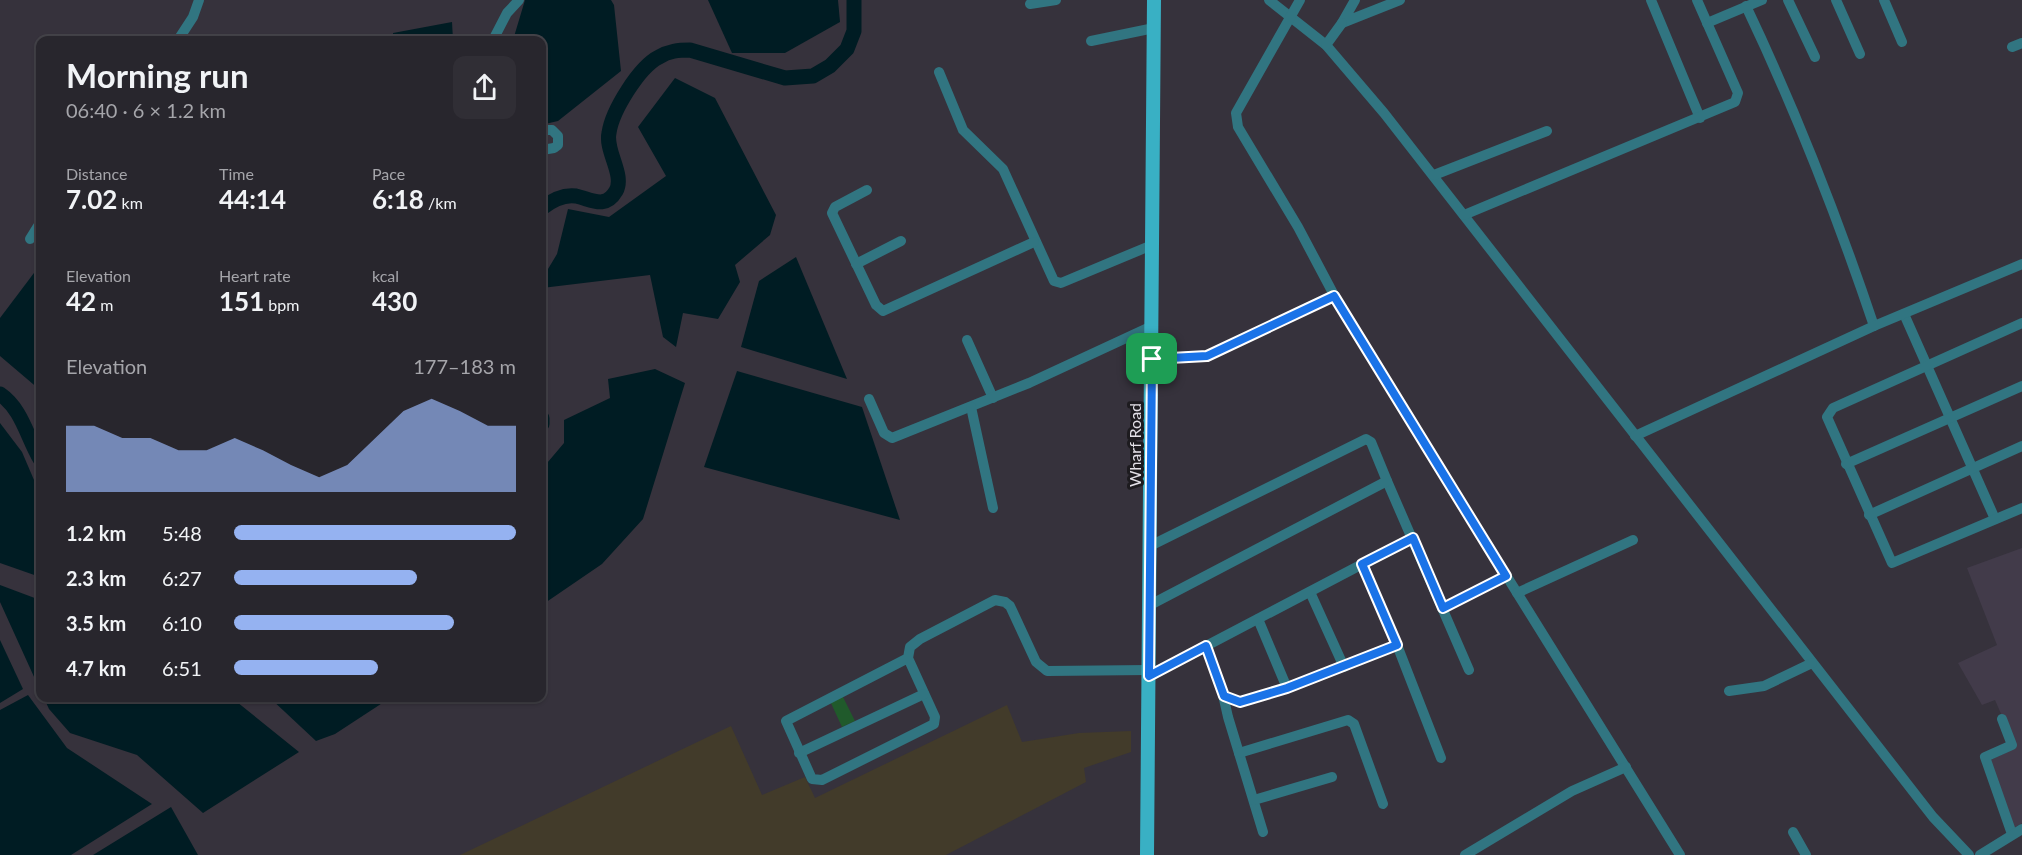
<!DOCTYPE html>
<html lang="en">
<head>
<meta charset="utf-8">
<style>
	:root { --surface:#28262d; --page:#302e35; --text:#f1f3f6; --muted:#a5a5aa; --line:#444349; --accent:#95b2f1 }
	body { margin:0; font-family:Lato,sans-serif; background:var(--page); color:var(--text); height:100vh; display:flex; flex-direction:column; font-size:22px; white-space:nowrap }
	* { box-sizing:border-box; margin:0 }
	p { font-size:20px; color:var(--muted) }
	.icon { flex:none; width:33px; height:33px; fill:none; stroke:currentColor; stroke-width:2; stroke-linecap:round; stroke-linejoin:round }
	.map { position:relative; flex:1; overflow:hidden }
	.panel { position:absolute; left:36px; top:36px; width:510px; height:666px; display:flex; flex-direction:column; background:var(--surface); border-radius:12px; box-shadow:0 2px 4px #0004,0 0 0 2px var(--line) }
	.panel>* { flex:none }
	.pin { position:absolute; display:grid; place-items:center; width:51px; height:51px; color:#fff; margin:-26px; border-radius:12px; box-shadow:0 3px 9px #0006 }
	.round { display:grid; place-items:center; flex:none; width:63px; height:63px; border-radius:12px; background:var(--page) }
	.summary { display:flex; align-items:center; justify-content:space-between; height:102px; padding:0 30px }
	h1 { font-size:33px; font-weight:700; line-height:45px }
	.metrics { display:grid; grid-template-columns:repeat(3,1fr); gap:9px; height:102px; padding:6px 30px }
	.metrics div { display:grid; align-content:center }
	.metrics b { font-size:26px; font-weight:700 }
	.metrics small { font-size:16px; font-weight:400 }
	.metrics p { font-size:16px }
	.chart { height:168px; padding:12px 30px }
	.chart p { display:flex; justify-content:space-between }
	.chart svg { width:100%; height:108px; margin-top:6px; fill:var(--accent); opacity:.7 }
	ul { padding:0 30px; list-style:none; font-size:20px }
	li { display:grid; grid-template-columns:96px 72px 1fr; align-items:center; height:45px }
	li i { height:15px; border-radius:8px; background:var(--accent) }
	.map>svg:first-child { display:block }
	.built { fill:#423b4a }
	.industrial { fill:#423b2a }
	.green { fill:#205a2b }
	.water { fill:#001c23 }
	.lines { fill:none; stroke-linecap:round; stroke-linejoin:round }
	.river { stroke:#001c23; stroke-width:15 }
	.minor { stroke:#317581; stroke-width:10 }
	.major { stroke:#39b0c4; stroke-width:14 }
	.route-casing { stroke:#fff; stroke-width:12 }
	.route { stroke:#1a73e8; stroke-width:8 }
	.labels { text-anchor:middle; stroke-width:6; stroke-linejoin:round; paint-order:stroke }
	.street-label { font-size:16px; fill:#e3e0e7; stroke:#1d1b1f }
</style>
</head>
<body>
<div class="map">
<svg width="2022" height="855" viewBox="0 0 2022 855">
	<rect width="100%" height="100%" fill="#36323c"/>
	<!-- built -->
	<path class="built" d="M2022,548V823L2012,829L1990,760L2016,748L1995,700L1982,705L1958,663L1997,645L1967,568Z"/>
	<!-- industrial -->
	<path class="industrial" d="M1007,705L1022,742L1079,733L1131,731V752L1084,768L1086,782L946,855H460L731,726L762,795L805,777L815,798Z"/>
	<!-- green -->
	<path class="green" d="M842,695L855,721L842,727L830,701Z"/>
	<!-- water -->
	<g class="water">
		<path d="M525,0H611L614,5L621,71L558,121L545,124L542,121V40H513Z"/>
		<path d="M708,0H838L840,22L785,53H732Z"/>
		<path d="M452,22L453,40H393V33Z"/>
		<path d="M675,78L715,98L776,215L770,235L735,265L740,282L718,319L683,313L676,347L663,337L650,275L542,288V279L557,254L568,209L609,217L666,176L638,127Z"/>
		<path d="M796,257L847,379L741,347L759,281Z"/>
		<path d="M40,265V390L0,356V318Z"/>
		<path d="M655,369L685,383L643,519L602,564L542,605V469L564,443V420L610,398L608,379Z"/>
		<path d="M737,371L862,407L900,520L704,467Z"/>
		<path d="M0,423L22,452L40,494V577L0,563Z"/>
		<path d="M0,585L40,600V690L0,602Z"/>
		<path d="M0,640L23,689L0,703Z"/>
		<path d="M28,695L67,748L152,804L71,855H0V710Z"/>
		<path d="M44,698H232L299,752L203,813L137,755L70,733L49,709Z"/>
		<path d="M270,698H390L335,734L316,741Z"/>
		<path d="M171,807L198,855H93Z"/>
	</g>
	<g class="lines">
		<!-- river -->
		<g class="river">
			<path d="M542,208C551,201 563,194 576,196C591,199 605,210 616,191C625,175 605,151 609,133C612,111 639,67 659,57C669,51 678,50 690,50L785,78L813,76L830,66L847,49L854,31V0"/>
			<path d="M0,394C22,409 27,437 40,459"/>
			<path d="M542,418V424"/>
		</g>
		<!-- minor -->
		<g class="minor">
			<path d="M1269,0L1326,45L1384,113L1933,817L1969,855"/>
			<path d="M1300,0L1236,113L1238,127L1298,227L1334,295L1419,435L1680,855"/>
			<path d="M1355,0L1342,23L1400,0"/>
			<path d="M1651,0L1700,118"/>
			<path d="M1788,0L1815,57"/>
			<path d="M1836,0L1860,54"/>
			<path d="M1884,0L1902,42"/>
			<path d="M1030,4L1056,0"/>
			<path d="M1746,6C1796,111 1837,216 1874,326"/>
			<path d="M1707,23L1762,0"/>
			<path d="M178,40L193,17L199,0"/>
			<path d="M493,40L507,13L519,0"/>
			<path d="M1091,41L1154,28"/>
			<path d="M1326,45L1342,23"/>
			<path d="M2012,47L2022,43"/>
			<path d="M939,72L963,130L1003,169L1054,281L1061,283L1152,245"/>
			<path d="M542,130H552L558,136V145L554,148L542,150"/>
			<path d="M1434,175L1547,131"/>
			<path d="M867,190L835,207L832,213L876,305L883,311L1034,242"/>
			<path d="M1464,215L1735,102L1738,93L1697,0"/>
			<path d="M30,239L40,223"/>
			<path d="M856,264L901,241"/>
			<path d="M1904,314L1995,519"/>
			<path d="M2022,323L1833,408L1827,417L1892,563L2022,508"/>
			<path d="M967,340L993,398"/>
			<path d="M1152,359L1207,356L1334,295"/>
			<path d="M869,399L884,433L892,438L1029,383L1152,326"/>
			<path d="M971,407L993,508"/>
			<path d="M1635,436L1874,326L2022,264"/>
			<path d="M1846,464L2022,386"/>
			<path d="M1387,481L1469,670"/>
			<path d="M1869,515L2022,446"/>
			<path d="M1362,564L1397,645L1441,758"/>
			<path d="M1310,592L1344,667"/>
			<path d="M1517,593L1633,540"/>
			<path d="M1150,605L1387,481L1371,442L1366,439L1150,546"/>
			<path d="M1443,608L1506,576"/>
			<path d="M1258,619L1287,688"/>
			<path d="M1206,646L1221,686L1228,717L1263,832"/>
			<path d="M908,658L786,721L812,779L822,780L934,724L935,717L908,658L910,647L920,639L995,600L1005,602L1010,606L1036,662L1047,671L1149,670"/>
			<path d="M1149,676L1412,538"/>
			<path d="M1729,691L1764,686L1812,663"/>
			<path d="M1224,696L1240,702L1287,688L1397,645"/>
			<path d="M2002,719L2012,745L1985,757L2012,834"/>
			<path d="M799,753L924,694"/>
			<path d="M1239,753L1348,720L1354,724L1383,804"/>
			<path d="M1254,800L1332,777"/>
			<path d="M1793,832L1806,855"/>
			<path d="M1465,855L1572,791L1626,767"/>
			<path d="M1980,855L2022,829"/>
		</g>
		<!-- major -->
		<path class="major" d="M1147,855L1154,0"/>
	</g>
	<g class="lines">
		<!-- route casing -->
		<g class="route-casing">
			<path id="route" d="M1334,296L1506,576L1443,608L1413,538L1362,564L1397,645L1287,688L1240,702L1224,696L1206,646L1149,676L1152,359L1207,356Z"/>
		</g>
		<!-- route -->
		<use href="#route" class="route"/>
	</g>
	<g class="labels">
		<!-- street labels -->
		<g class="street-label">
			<text transform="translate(1135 445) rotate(-90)" y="6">Wharf Road</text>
		</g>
	</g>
</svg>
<div class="pin" style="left:1152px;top:359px;background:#1e9e55"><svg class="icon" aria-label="arrive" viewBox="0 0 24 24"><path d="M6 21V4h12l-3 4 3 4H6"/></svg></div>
<section class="panel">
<div class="summary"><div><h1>Morning run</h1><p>06:40 · 6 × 1.2 km</p></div><a class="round"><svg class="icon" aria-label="share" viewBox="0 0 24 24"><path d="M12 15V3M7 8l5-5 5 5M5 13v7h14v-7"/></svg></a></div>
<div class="metrics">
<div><p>Distance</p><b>7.02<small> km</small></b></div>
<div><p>Time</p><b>44:14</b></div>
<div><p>Pace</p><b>6:18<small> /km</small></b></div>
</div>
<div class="metrics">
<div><p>Elevation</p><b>42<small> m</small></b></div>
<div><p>Heart rate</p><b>151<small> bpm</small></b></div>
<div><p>kcal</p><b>430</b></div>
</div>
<div class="chart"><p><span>Elevation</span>177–183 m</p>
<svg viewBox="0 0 160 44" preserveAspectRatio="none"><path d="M0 44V17L10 17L20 22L30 22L40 27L50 27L60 22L70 27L80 33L90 38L100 33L110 22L120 11L130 6L140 11L150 17L160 17V44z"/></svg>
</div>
<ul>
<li><b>1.2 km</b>5:48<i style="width:100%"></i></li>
<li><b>2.3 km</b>6:27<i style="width:65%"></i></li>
<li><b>3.5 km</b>6:10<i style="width:78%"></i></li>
<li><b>4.7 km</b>6:51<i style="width:51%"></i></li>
</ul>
</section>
</div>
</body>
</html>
